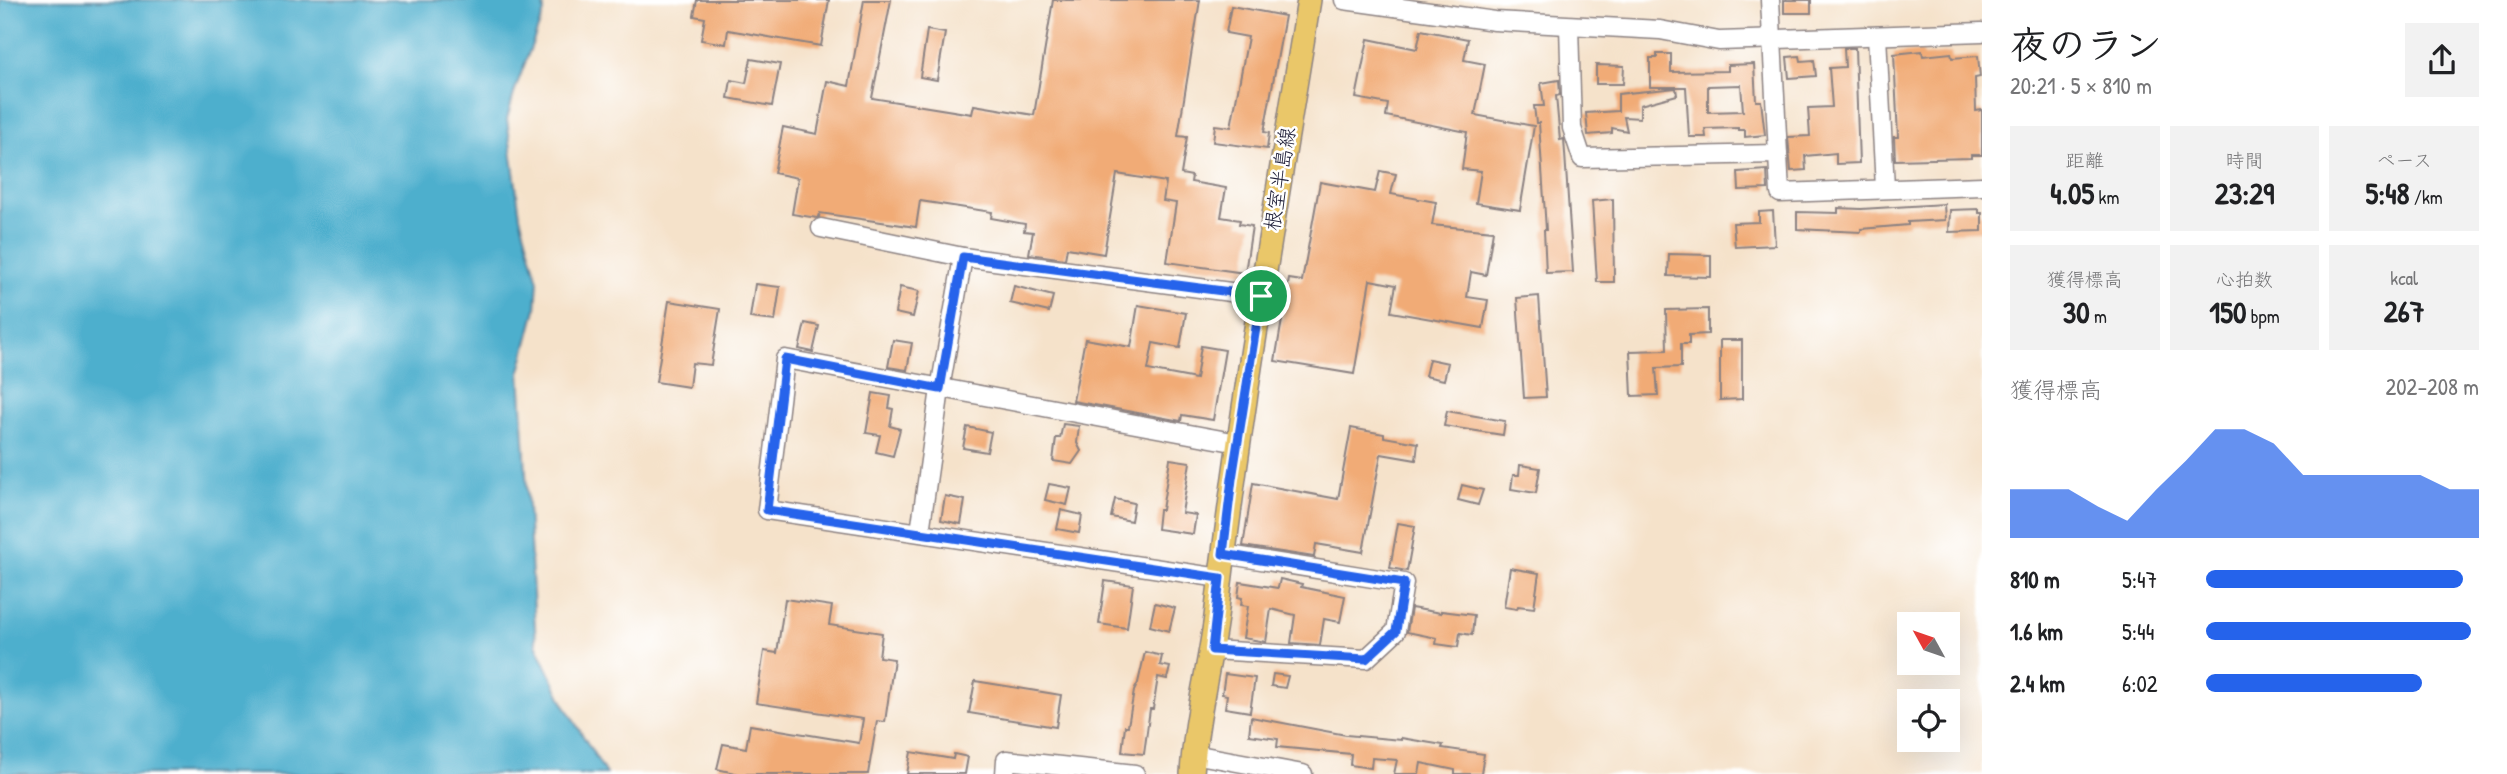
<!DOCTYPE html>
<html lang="ja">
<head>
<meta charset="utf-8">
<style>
	:root { --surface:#fff; --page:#f2f2f2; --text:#202124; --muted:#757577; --accent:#2563eb }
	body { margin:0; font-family:"Patrick Hand","Klee One",sans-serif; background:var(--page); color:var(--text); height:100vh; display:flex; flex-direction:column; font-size:26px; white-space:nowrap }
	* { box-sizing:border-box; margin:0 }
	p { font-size:23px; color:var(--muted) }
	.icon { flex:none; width:38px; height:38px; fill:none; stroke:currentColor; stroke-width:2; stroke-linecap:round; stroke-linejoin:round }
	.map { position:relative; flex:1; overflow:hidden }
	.sheet { display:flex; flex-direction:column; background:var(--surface); width:525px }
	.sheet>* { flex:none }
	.needle { width:46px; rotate:310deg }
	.fabs { position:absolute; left:1897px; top:612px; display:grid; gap:14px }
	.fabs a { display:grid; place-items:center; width:63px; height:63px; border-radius:0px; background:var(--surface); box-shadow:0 7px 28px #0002; font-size:35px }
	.pin { position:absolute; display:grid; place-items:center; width:60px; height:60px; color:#fff; margin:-30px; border:4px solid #fff; border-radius:50%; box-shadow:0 2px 7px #0007 }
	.round { display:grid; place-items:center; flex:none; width:74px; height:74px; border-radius:0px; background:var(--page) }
	.overview { display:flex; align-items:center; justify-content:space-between; height:119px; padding:0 28px }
	h1 { font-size:38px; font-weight:700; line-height:52px }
	.stats { display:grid; grid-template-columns:repeat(3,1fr); gap:10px; height:119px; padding:7px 28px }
	.stats div { display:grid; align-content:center; border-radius:0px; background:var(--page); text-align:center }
	.stats b { font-size:30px; font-weight:700 }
	.stats small { font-size:19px; font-weight:400 }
	.stats p { font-size:19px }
	.chart { height:196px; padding:14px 28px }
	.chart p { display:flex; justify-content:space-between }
	.chart svg { width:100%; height:126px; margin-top:7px; fill:var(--accent); opacity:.7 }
	ul { padding:0 28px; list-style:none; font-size:23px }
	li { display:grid; grid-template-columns:112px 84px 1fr; align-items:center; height:52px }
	li i { height:18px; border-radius:9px; background:var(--accent) }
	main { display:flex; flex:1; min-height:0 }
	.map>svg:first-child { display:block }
	.water { fill:#4eafcd; stroke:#386884; stroke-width:2 }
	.building { fill:#f1ab76; fill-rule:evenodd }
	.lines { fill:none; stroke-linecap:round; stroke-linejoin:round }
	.minor-casing { stroke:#8c8282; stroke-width:21 }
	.major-casing { stroke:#8c8282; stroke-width:26 }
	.minor { stroke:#fff; stroke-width:18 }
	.major { stroke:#eac769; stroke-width:23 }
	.route-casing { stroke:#fff; stroke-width:14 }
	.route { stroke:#2563eb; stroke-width:9 }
	.labels { text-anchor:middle; stroke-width:5; stroke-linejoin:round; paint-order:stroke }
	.street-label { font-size:21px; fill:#22223b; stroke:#fff }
</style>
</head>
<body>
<main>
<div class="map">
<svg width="1982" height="774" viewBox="0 0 1982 774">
	<rect width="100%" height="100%" fill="#fff"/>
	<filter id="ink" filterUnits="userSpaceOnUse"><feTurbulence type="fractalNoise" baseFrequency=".0143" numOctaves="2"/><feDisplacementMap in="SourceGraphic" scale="14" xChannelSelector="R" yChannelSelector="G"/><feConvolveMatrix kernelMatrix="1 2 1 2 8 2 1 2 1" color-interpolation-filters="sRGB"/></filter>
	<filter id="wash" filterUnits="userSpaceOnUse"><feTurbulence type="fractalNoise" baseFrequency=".00686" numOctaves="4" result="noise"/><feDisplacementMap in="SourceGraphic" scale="28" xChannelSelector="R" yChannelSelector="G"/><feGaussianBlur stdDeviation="1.57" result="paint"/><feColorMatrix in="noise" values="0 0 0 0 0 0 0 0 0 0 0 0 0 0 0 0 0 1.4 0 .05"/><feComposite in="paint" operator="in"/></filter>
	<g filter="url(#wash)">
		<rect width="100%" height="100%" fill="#f5e2ca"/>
		<!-- water -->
		<path class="water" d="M0,0H543L544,12L515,90L507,119L520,216L538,281L536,309L520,371L536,644L565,706L606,774H0Z"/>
		<g id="blocks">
			<!-- building -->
			<g class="building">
				<path d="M697,0H829L821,46L728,30L726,44L701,40L705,18L694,16Z"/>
				<path d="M864,0H891L872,98L972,114L974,105L1034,115L1053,0H1200L1178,136L1187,137L1181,174L1192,176L1191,182L1226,188L1221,217L1240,220L1239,224L1252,226L1245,273L1167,262L1176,203L1163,201L1166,182L1117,174L1104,254L1067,248L1065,259L1029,254L1033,232L1024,231L1025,224L991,218L992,212L920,201L916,227L820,213L819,217L817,218L792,214L798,178L774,173L783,127L817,134L827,81L849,86Z"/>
				<rect x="1784" y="0" width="27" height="13"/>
				<path d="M1231,6L1285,16L1264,132L1269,133L1267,149L1213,142L1215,125L1231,127L1248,37L1226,33Z"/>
				<path d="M927,30L945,33L937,80L920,77Z"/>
				<path d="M1421,30L1468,39L1464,60L1485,64L1475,115L1534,126L1520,210L1476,203L1481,171L1462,169L1467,132L1386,116L1388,104L1356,98L1368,39L1417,49Z"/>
				<path d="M1844,48H1855L1859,163L1836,164V153L1805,156L1806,170L1791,171L1788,137L1810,136L1808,108L1832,107L1829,68L1845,67Z"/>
				<path d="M1922,51L1923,56L1951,53L1952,58L1978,56L1980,77L1975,78L1976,111L1982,110V155H1971V158L1895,160L1894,137H1898L1894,54Z"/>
				<path d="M1657,54H1671V72L1728,71V65L1754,64L1756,101H1761L1765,135L1745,137V130H1738V128L1705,129L1706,137H1689L1686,87H1650V58H1657ZM1741,85L1743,111L1708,112V86Z"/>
				<path d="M1800,56L1801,61L1814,60L1816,76L1789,78L1787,57Z"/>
				<path d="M751,59L780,64L772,106L728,98L731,80L746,83Z"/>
				<path d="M1596,65L1624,66L1623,84H1596Z"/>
				<path d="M1559,80L1560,95L1556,96L1560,140L1564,139L1573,272L1546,273L1544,230H1546L1539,123H1536L1534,106H1544L1541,83Z"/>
				<path d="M1676,88L1677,95L1640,105V118L1624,117L1627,131L1612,128V133L1588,135L1586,113L1618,111V94Z"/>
				<path d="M1767,170L1768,189L1739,190L1738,172Z"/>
				<path d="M1380,171L1396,174L1391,194L1436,202L1432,225L1493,231L1486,275L1471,272L1467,297L1488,300L1483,328L1391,312L1396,285L1370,280L1354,374L1275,361L1289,279L1302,281L1320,182L1375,192Z"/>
				<path d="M1613,199L1614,282H1597L1592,201Z"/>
				<path d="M1944,204L1945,220L1908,222V225L1861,229V232L1797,229V212L1838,213V208L1861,209Z"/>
				<path d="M1979,209V213H1982V231L1949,232L1950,210Z"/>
				<path d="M1773,211L1775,245L1735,247L1733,223L1759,222V212Z"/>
				<path d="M1669,254L1711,255V277L1668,276Z"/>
				<path d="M755,284L780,287L775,321L750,318Z"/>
				<path d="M1014,286L1053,296L1049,312L1010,303Z"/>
				<path d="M900,287L919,291L913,317L895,313Z"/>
				<path d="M1539,296L1546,397L1524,398L1517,298Z"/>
				<path d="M669,301L720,309L711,365L692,363L689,387L656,382Z"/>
				<path d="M1138,305L1186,313L1180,348L1153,343L1148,370L1196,379L1201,346L1225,350L1213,420L1182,415L1181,421L1073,401L1085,339L1131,347Z"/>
				<path d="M1708,309V334L1689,335V344H1681V367L1656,368L1658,395L1632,396L1630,351L1667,350L1666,310Z"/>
				<path d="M805,323L819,326L813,352L799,349Z"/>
				<path d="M893,340L912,343L907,370L888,367Z"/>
				<path d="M1720,340H1742V399L1720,400Z"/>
				<path d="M1429,359L1448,363L1444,380L1425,376Z"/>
				<path d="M873,393L891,396L889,408L893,409L890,426L900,429L893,456L876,452L880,435L866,433Z"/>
				<path d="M1447,411L1505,421L1503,435L1444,426Z"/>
				<path d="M1063,424L1079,426L1077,443L1081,451L1072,464L1053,461L1056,438H1060Z"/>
				<path d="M967,427L991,432L987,452L963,448Z"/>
				<path d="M1351,428L1384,434V437L1418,443L1416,460L1381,454L1363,552L1316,544L1314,557L1243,546L1253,483L1338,499Z"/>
				<path d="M1170,459L1190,462L1182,513L1196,515L1193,534L1157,529L1159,510H1162Z"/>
				<path d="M1520,465L1540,468L1536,493L1511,489L1513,475H1519Z"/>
				<path d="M1049,484L1071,488L1067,505L1045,500Z"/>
				<path d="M1462,485L1483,490L1478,505L1458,500Z"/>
				<path d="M945,496L965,500L961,524L941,520Z"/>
				<path d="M1115,499L1134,503L1131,521L1111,517Z"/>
				<path d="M1061,510L1082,515L1079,533L1057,529Z"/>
				<path d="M1398,523L1415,526L1407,571L1390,568Z"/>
				<path d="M1510,568L1539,573L1534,608L1518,606L1517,609L1504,607Z"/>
				<path d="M1280,579L1302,584L1301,587L1345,596L1340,622L1324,619L1320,645L1291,643L1295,615L1271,609L1266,642L1243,638L1248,606L1241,605L1242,598L1238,597L1240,582L1278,588Z"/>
				<path d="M1105,581L1133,585L1127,628L1099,624Z"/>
				<path d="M785,599L832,606L829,625L882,633L879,657L894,659L885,722L877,721L868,774H739L717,769L723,744L746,748L750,725L859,743L863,719L756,703L764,651L777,653Z"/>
				<path d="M1155,603L1175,608L1169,631L1150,626Z"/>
				<path d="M1411,608L1441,613V611L1474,615L1472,635L1460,633L1458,647L1436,644L1437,638L1407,632Z"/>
				<path d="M1145,652L1162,656L1160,665L1170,667L1167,679L1158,677L1153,709H1150L1144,754L1122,752L1125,726H1128L1134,691L1138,683Z"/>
				<path d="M1225,674L1255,678L1250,712L1225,708L1227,695L1222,694Z"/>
				<path d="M1273,674L1288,676L1285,688L1271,686Z"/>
				<path d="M975,681L1061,695L1056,727L969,713Z"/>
				<path d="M1251,717L1346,735L1401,740V738L1443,745L1442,748L1484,754L1481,774H1455V770L1421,763L1419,774H1394L1397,760L1372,758L1371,768L1350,765L1351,754L1277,747L1278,739L1249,735Z"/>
				<path d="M911,752L953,759L954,754L968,757L965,774H907Z"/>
			</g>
		</g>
	</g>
	<g filter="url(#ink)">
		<use href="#blocks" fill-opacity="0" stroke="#8c8282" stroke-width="2"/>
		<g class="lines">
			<!-- minor casing -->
			<g class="minor-casing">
				<g id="minor">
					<path d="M1344,0L1495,21L1660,30L1719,41L1982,32"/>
					<path d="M1770,0L1780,193L1982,186"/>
					<path d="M1569,26L1572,128L1582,158L1778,154"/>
					<path d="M1877,36L1885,188"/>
					<path d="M821,228L963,257L1261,296"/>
					<path d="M920,532L940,389L963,257"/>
					<path d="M1220,578L767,510L785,359L1238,443"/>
					<path d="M1212,650L1366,659L1396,631L1404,583L1223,554"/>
					<path d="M1193,754L1303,774"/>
					<path d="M1005,774L1006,760L1135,774"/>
				</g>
			</g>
			<!-- major casing -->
			<g class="major-casing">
				<path id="major" d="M1192,774C1195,721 1209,669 1216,617C1240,411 1276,205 1309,0"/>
			</g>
			<!-- minor -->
			<use href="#minor" class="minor"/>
			<!-- major -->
			<use href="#major" class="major"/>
		</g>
	</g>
	<g class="lines" filter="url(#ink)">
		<!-- route casing -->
		<g class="route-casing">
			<path id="route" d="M963,257L1261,296L1232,479L1223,554L1404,583L1396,631L1366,659L1212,650L1220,578L767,510L785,359L940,389Z"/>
		</g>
		<!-- route -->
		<use href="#route" class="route"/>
	</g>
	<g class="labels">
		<!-- street labels -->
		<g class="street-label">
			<text transform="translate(1280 179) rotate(-81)" y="7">根室半島線</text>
		</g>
	</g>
</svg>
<div class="fabs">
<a><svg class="needle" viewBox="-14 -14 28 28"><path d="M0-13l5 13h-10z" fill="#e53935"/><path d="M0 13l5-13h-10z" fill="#757577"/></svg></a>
<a><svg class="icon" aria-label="locate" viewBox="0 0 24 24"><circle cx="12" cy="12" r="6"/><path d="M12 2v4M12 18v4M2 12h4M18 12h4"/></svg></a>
</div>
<div class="pin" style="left:1261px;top:296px;background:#1e9e55"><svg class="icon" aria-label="arrive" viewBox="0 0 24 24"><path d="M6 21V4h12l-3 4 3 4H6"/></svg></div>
</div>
<section class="sheet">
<div class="overview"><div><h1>夜のラン</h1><p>20:21 · 5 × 810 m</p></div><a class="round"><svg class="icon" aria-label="share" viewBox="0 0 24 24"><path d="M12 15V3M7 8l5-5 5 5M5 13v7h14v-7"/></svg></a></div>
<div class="stats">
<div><p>距離</p><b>4.05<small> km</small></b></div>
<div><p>時間</p><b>23:29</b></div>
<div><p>ペース</p><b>5:48<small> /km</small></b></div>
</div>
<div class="stats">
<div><p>獲得標高</p><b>30<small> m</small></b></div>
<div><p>心拍数</p><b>150<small> bpm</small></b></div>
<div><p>kcal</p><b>267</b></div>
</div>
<div class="chart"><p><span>獲得標高</span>202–208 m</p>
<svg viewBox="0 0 160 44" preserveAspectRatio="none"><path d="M0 44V27L10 27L20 27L30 33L40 38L50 27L60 17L70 6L80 6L90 11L100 22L110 22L120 22L130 22L140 22L150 27L160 27V44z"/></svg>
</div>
<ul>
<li><b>810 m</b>5:47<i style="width:94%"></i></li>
<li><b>1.6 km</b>5:44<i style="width:97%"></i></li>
<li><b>2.4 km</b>6:02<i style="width:79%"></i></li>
</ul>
</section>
</main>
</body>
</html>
